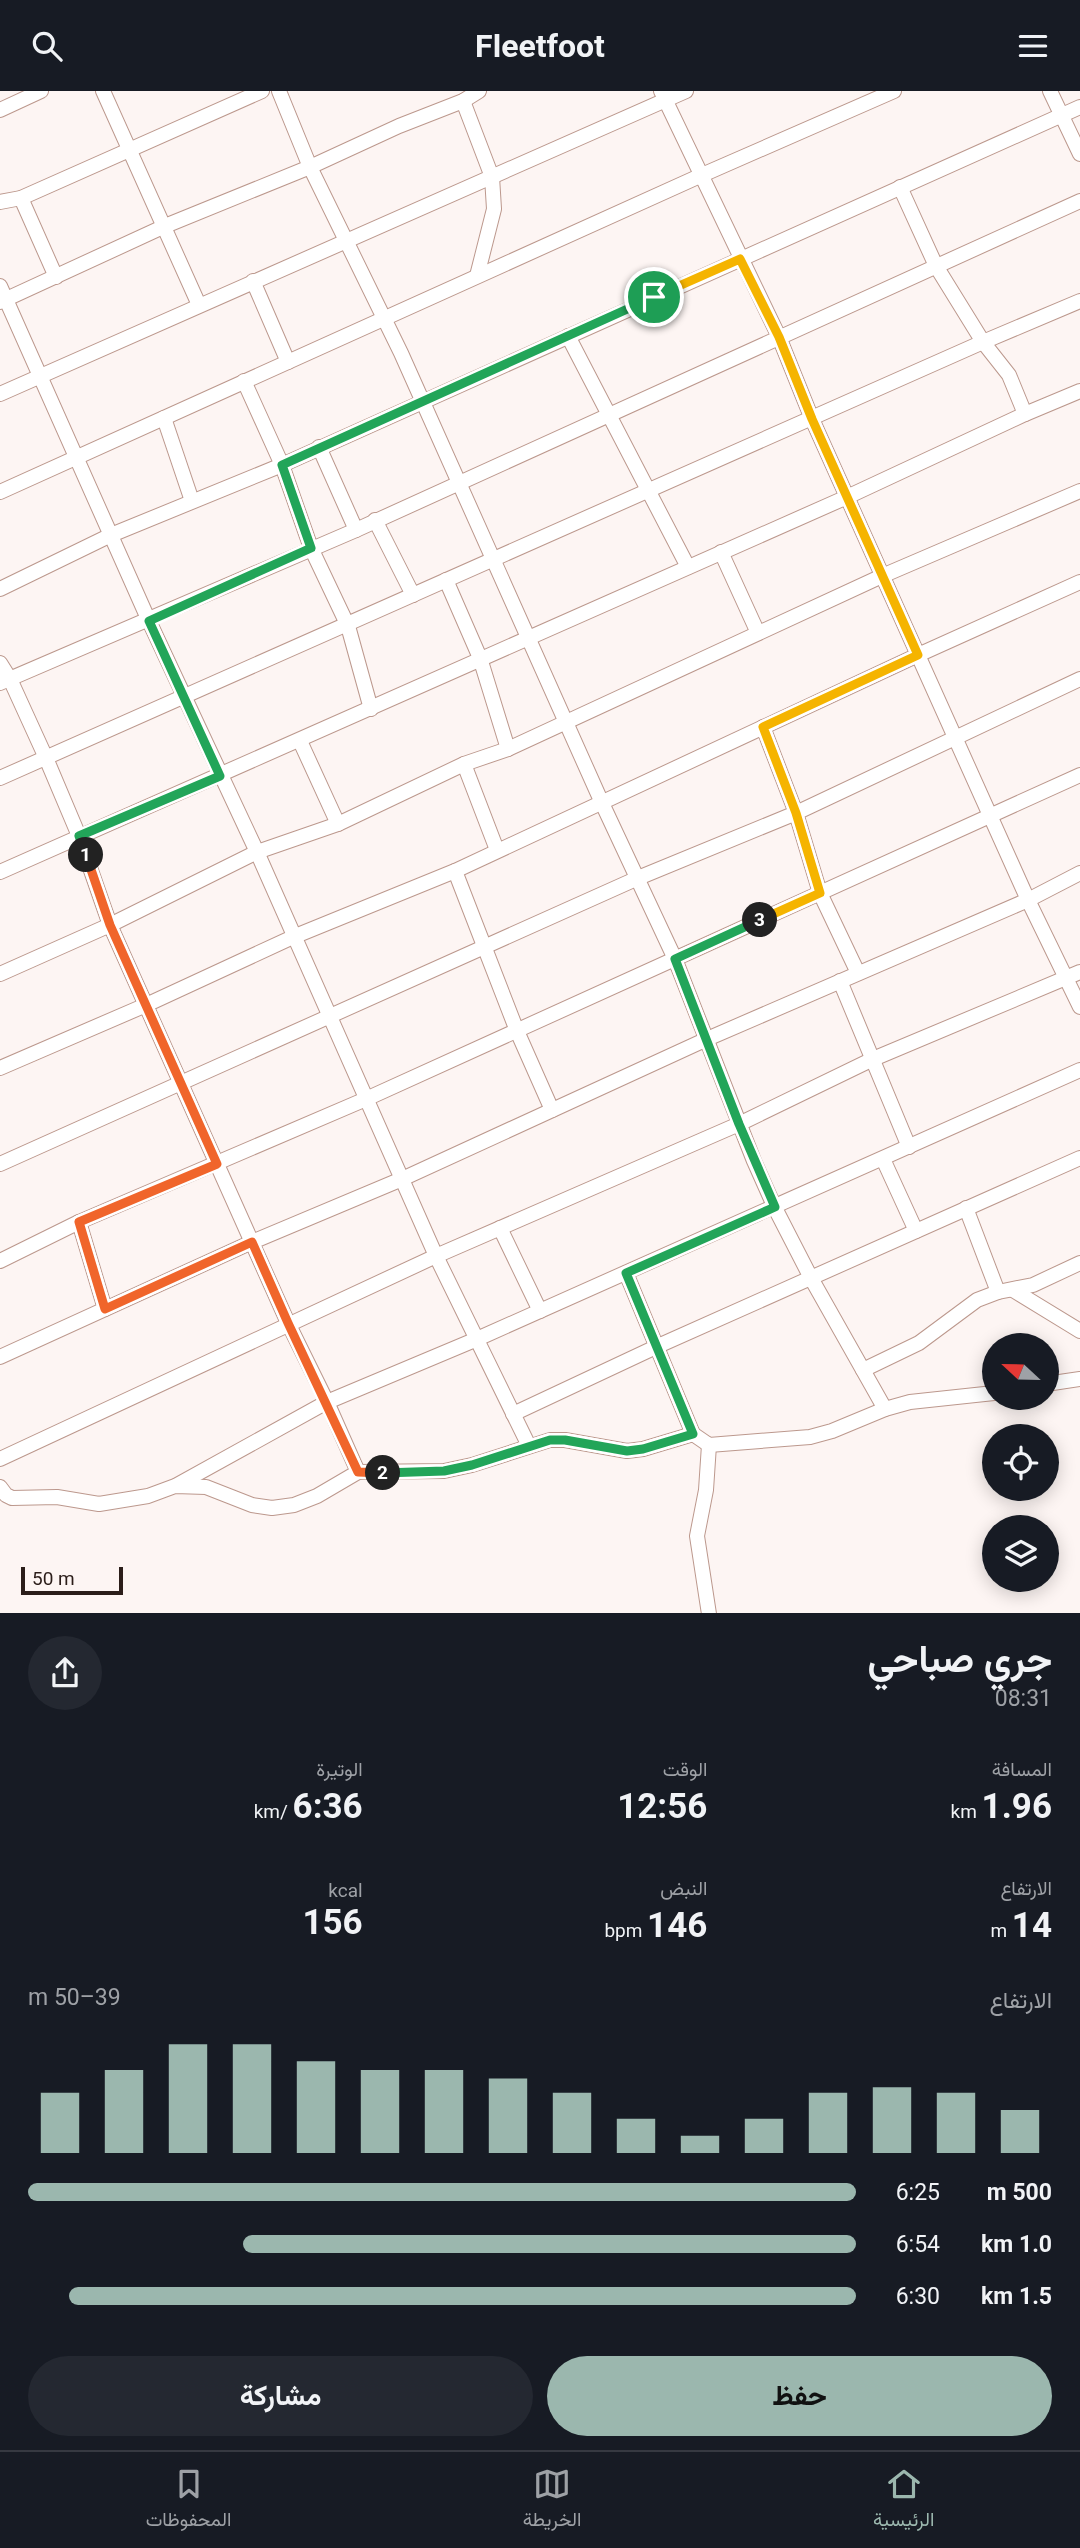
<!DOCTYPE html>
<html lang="ar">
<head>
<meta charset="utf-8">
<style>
	:root { --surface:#171b24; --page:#242831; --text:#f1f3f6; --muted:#9ea1a6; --line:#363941; --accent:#9bb7ae }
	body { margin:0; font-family:Roboto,Vazirmatn,sans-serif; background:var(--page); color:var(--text); direction:rtl; height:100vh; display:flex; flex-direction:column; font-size:26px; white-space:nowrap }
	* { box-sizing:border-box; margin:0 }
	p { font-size:23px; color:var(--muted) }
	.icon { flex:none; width:38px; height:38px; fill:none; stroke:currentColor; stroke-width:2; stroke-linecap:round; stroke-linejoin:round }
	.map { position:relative; height:1522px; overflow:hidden; direction:ltr }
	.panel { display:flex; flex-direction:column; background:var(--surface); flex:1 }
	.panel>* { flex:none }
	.needle { width:46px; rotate:292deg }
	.buttons { position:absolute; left:982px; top:1242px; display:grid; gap:14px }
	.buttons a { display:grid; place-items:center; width:77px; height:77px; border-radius:50%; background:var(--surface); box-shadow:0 4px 18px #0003; font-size:35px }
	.scale { position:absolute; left:21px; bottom:18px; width:102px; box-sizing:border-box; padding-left:7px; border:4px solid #2b1d19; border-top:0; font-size:19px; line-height:24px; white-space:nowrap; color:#2b1d19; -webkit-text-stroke:5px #fdf5f3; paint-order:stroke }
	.pin { position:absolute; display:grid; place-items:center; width:60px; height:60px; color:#fff; margin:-30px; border:4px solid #fff; border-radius:50%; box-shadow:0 2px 7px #0007 }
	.km { position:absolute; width:35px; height:35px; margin:-18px; border-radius:50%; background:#222; color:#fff; font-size:19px; line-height:35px; text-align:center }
	.round { display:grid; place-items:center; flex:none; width:74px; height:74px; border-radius:37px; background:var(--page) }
	.overview { display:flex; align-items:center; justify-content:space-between; height:119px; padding:0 28px }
	h1 { font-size:38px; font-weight:700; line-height:52px }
	.stats { display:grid; grid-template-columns:repeat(3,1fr); gap:10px; height:119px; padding:7px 28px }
	.stats div { display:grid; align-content:center }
	.stats b { font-size:35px; font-weight:700 }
	.stats small { font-size:19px; font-weight:400 }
	.stats p { font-size:19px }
	.chart { height:196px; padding:14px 28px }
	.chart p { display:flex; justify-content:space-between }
	.chart svg { width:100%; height:126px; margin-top:7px; stroke:var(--accent); stroke-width:6 }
	.cta { display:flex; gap:14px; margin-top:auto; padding:14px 28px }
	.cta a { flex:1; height:80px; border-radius:42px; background:var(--accent); color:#111; font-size:28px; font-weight:700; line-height:80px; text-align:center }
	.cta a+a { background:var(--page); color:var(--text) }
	ul { padding:0 28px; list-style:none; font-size:23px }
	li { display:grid; grid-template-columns:112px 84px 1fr; align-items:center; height:52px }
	li i { height:18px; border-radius:9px; background:var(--accent) }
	header { display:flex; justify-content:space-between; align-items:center; height:91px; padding:0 28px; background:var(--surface); font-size:32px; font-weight:700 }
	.tab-bar { display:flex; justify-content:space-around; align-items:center; height:98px; border-top:2px solid var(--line); background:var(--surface); font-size:19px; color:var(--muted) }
	.tab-bar a { display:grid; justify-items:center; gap:4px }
	.tab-bar .on { color:var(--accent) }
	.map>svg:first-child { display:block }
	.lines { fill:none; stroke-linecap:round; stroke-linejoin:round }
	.street-casing { stroke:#bc988d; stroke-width:16 }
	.street { stroke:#fff; stroke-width:14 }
	.split-1-casing { stroke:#fff; stroke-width:14 }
	.split-2-casing { stroke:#fff; stroke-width:14 }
	.split-3-casing { stroke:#fff; stroke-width:14 }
	.split-4-casing { stroke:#fff; stroke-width:14 }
	.split-1 { stroke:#22a559; stroke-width:9 }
	.split-2 { stroke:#f0652b; stroke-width:9 }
	.split-3 { stroke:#22a559; stroke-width:9 }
	.split-4 { stroke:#f5b400; stroke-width:9 }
</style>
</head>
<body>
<header><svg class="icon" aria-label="menu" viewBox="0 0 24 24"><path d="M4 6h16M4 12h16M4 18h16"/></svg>Fleetfoot<svg class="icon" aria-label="search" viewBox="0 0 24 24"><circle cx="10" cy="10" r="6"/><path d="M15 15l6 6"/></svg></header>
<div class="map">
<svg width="1080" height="1523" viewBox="0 0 1080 1523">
	<rect width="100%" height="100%" fill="#fdf5f3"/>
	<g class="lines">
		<!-- street casing -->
		<g class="street-casing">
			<g id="street">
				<path d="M103,0L199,214"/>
				<path d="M279,0L310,76L401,262L602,712L675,868L754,1070L775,1117L811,1187L885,1318"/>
				<path d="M661,0L779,246L812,328L1028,809L1080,916"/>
				<path d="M1050,0L1080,63"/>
				<path d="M463,10L492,86L494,118L477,185"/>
				<path d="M0,19L41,0"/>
				<path d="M900,96L936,175L983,251L1009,284L1025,323"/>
				<path d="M21,107L56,186"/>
				<path d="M0,111L21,107L262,0"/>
				<path d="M253,190L288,271"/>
				<path d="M0,195L149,530L257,761L436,1165L529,1355"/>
				<path d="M0,211L165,135L310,76L399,35L463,10L479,0"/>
				<path d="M568,245L688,476"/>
				<path d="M244,290L282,374L311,457L348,535L371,618"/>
				<path d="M0,303L686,0"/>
				<path d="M164,327L192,410"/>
				<path d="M319,356L356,439"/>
				<path d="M0,401L702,84L894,0"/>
				<path d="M375,429L413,504"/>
				<path d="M721,461L758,542"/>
				<path d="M446,489L480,567L508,658"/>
				<path d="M0,498L111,444L282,374L1080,16"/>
				<path d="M0,572L10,588L46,667L79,745L110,834L288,1232L327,1311L358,1381"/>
				<path d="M0,592L356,439L1080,110"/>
				<path d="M763,636L796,722L820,802L858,882"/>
				<path d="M300,650L338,733"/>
				<path d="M464,673L497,759"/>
				<path d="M0,687L983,251L1080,210"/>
				<path d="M455,780L517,940L552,1019"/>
				<path d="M0,781L847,406L1025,323L1080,300"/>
				<path d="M0,883L110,834L257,761L338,733L464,673L508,658L882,485L1080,400"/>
				<path d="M840,890L909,1056"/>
				<path d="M0,977L146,914L293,846L455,780L918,564L1080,491"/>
				<path d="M883,1068L916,1140"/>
				<path d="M0,1073L638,787L796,722L1080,588"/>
				<path d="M966,1117L998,1201"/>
				<path d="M79,1131L105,1218"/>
				<path d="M500,1137L540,1220"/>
				<path d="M0,1170L79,1131L366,1008L1080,684"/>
				<path d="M626,1182L693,1343"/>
				<path d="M1013,1199L1080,1240"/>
				<path d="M0,1266L252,1151L402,1088L707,948L1028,809L1080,782"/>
				<path d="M863,1279L919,1252L977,1209L998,1201L1033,1194L1080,1172"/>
				<path d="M1046,1293L1080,1288"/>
				<path d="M513,1323L658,1255L1080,1067"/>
				<path d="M709,1354L706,1399L697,1445L709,1523"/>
				<path d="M0,1368L436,1165L739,1033L873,968L1080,881"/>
				<path d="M177,1394L327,1311L477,1248L1080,979"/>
				<path d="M0,1396L6,1404L12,1407L57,1406L99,1413L148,1405L175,1395L206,1396L252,1414L272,1417L294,1414L317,1405L358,1381L444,1380L472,1374L550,1349H565L627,1360L643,1358L693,1343L709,1354L810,1346L832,1340L885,1318L910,1311L994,1302"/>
			</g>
		</g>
		<!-- street -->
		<use href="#street" class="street"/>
	</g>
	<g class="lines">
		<!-- split-1 casing -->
		<g class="split-1-casing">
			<path id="split-1" d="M86,764L79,745L220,685L149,530L311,457L282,374L654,206"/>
		</g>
		<!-- split-2 casing -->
		<g class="split-2-casing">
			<path id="split-2" d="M86,764L110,834L217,1073L79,1131L105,1218L252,1151L288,1232L358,1381L383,1382"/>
		</g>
		<!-- split-3 casing -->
		<g class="split-3-casing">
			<path id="split-3" d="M383,1382L444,1380L472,1374L550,1349H565L627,1360L643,1358L693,1343L626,1182L775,1116L739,1033L675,868L760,829"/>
		</g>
		<!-- split-4 casing -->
		<g class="split-4-casing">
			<path id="split-4" d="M654,206L740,168L779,246L812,328L918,564L763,636L796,722L820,802L760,829"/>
		</g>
		<!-- split-1 -->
		<use href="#split-1" class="split-1"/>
		<!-- split-2 -->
		<use href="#split-2" class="split-2"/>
		<!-- split-3 -->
		<use href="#split-3" class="split-3"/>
		<!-- split-4 -->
		<use href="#split-4" class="split-4"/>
	</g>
</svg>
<div class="buttons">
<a><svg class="needle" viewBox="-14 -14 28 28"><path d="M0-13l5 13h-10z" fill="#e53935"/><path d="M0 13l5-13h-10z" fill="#9ea1a6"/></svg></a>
<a><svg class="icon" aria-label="locate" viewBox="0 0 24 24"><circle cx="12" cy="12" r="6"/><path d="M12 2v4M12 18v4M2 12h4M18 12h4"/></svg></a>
<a><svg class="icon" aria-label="layers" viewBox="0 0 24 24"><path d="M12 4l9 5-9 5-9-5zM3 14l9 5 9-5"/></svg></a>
</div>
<div class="scale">50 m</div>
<div class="pin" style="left:654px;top:206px;background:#1e9e55"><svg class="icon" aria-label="arrive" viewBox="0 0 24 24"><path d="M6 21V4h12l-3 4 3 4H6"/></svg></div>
<b class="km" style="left:86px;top:764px">1</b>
<b class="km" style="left:383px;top:1382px">2</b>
<b class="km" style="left:760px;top:829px">3</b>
</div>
<section class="panel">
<div class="overview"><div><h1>جري صباحي</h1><p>08:31</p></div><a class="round"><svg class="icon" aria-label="share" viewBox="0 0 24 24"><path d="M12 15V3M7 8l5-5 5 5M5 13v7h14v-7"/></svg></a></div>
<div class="stats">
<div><p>المسافة</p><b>1.96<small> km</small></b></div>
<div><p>الوقت</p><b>12:56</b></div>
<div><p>الوتيرة</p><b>6:36<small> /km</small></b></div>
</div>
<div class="stats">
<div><p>الارتفاع</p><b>14<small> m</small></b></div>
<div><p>النبض</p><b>146<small> bpm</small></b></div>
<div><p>kcal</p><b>156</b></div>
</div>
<div class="chart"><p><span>الارتفاع</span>39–50 m</p>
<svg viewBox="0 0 160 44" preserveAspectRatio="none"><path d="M5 44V23M15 44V15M25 44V6M35 44V6M45 44V12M55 44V15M65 44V15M75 44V18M85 44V23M95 44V32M105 44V38M115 44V32M125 44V23M135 44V21M145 44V23M155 44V29"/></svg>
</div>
<ul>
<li><b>500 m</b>6:25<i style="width:100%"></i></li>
<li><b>1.0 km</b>6:54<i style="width:74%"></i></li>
<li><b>1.5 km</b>6:30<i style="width:95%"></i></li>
</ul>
<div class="cta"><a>حفظ</a><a>مشاركة</a></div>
</section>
<nav class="tab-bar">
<a class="on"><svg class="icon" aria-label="home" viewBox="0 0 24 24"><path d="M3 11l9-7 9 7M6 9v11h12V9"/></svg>الرئيسية</a>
<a><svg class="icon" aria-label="map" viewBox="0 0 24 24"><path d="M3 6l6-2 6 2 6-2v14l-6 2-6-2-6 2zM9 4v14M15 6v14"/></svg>الخريطة</a>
<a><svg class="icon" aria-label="saved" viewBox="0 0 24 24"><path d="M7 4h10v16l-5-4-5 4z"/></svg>المحفوظات</a>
</nav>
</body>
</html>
